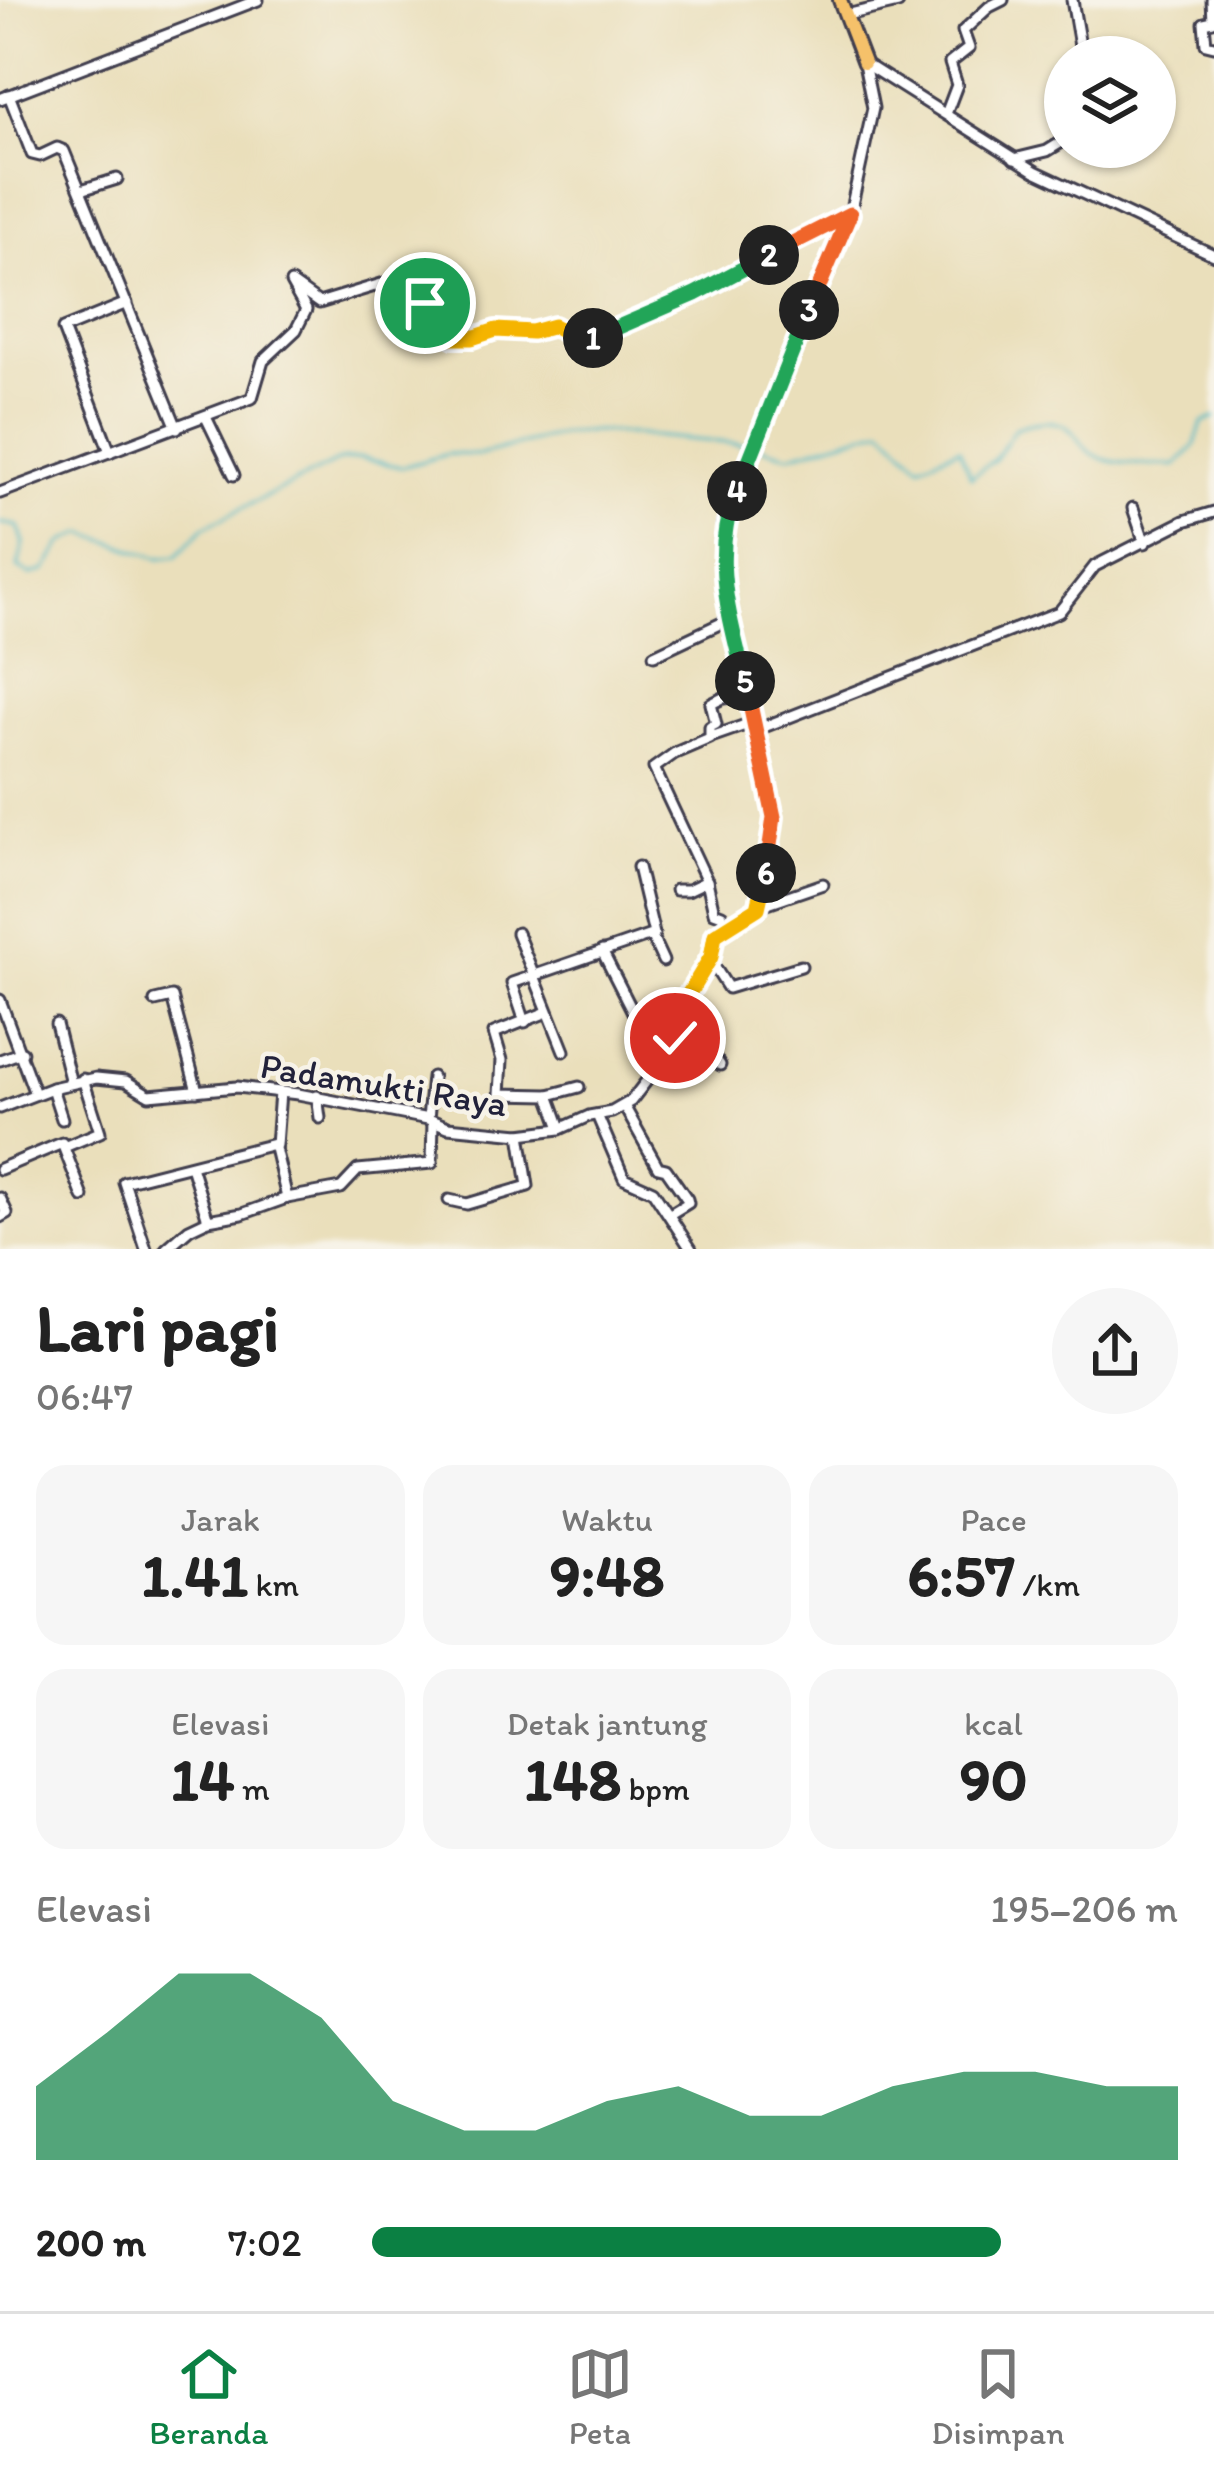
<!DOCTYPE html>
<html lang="id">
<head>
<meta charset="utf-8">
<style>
	:root { --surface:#fff; --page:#f6f6f6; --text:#222; --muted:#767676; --line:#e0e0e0; --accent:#0b8043 }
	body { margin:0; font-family:Itim,sans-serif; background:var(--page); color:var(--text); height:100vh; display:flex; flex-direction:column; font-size:45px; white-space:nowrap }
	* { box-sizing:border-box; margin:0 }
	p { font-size:39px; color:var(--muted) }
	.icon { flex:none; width:66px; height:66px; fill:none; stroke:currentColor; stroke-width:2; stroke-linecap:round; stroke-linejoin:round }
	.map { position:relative; height:1249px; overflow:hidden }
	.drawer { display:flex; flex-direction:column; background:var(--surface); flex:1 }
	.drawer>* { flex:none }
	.tools { position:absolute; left:1044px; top:36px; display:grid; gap:24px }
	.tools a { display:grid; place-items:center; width:132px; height:132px; border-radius:50%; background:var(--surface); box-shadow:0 3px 9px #0004; font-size:60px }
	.pin { position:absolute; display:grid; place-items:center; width:102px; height:102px; color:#fff; margin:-51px; border:6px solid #fff; border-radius:50%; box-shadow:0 3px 12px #0007 }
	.km { position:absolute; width:60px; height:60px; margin:-30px; border-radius:50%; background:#222; color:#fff; font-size:33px; line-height:60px; text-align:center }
	.round { display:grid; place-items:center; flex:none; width:126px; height:126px; border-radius:63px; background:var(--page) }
	.summary { display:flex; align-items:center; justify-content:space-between; height:204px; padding:0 36px }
	h1 { font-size:66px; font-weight:800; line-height:90px }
	.metrics { display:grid; grid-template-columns:repeat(3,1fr); gap:18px; height:204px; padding:12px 36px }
	.metrics div { display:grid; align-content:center; border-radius:30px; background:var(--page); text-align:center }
	.metrics b { font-size:60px; font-weight:800 }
	.metrics small { font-size:33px; font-weight:400 }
	.metrics p { font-size:33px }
	.chart { height:336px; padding:24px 36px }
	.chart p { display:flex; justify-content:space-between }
	.chart svg { width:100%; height:216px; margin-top:12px; fill:var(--accent); opacity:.7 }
	ul { padding:0 36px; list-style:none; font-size:39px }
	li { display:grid; grid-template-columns:192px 144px 1fr; align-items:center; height:90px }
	li i { height:30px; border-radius:15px; background:var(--accent) }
	.dock { display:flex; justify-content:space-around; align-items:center; height:168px; border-top:3px solid var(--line); background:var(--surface); font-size:33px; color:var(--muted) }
	.dock a { display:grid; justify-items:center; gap:6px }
	.dock .current { color:var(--accent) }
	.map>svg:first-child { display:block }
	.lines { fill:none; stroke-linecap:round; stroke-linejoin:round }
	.stream { stroke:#4cb9c6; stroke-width:3 }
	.minor-casing { stroke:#403e4e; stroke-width:15 }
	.major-casing { stroke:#403e4e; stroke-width:18 }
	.minor { stroke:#fff; stroke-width:9 }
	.major { stroke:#f5c16b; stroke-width:12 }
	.split-1-casing { stroke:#fff; stroke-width:24 }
	.split-2-casing { stroke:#fff; stroke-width:24 }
	.split-3-casing { stroke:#fff; stroke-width:24 }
	.split-4-casing { stroke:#fff; stroke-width:24 }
	.split-5-casing { stroke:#fff; stroke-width:24 }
	.split-6-casing { stroke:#fff; stroke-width:24 }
	.split-7-casing { stroke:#fff; stroke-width:24 }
	.split-1 { stroke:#f5b400; stroke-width:15 }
	.split-2 { stroke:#22a559; stroke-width:15 }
	.split-3 { stroke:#f0652b; stroke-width:15 }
	.split-4 { stroke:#22a559; stroke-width:15 }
	.split-5 { stroke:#22a559; stroke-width:15 }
	.split-6 { stroke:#f0652b; stroke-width:15 }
	.split-7 { stroke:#f5b400; stroke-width:15 }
	.labels { text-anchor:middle; stroke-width:9; stroke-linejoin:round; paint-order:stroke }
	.street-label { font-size:36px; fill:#22223b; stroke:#f7f3e8 }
</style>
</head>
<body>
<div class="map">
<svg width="1214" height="1249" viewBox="0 0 1214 1249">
	<rect width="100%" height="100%" fill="#f7f3e8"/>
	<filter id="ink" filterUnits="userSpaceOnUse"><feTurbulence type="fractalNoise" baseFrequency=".00833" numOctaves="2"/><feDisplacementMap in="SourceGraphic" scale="24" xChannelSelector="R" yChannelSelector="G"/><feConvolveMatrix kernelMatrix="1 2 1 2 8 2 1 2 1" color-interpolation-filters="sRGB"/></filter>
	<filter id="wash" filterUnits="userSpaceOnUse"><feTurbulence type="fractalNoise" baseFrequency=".004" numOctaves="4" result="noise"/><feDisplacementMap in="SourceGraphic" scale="48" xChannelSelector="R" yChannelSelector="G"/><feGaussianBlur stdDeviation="2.7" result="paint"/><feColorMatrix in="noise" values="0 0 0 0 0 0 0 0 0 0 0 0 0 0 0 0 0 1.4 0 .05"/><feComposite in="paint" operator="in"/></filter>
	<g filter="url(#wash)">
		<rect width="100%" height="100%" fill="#eadfbb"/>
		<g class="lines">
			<!-- stream -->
			<g class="stream">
				<path d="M760,447L790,455L883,428L920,465L959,448L971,477L995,459L1015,428C1084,405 1068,451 1107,460C1128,466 1153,464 1175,466L1194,447L1202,423L1214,418"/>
				<path d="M0,523L18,526L24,543L18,567L31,575L46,570L62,543L84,533L159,558L177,556L204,527L341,460L360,458L402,467L448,454L480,455L561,434L595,431L751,445"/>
			</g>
		</g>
	</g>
	<g filter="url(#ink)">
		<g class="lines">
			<!-- minor casing -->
			<g class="minor-casing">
				<g id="minor">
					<path d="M1072,0L1082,57"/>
					<path d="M1212,0L1213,21L1204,23L1206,44L1214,46"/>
					<path d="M846,15L898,3"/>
					<path d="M864,63L1035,171L1214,255"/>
					<path d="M9,95L32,154L40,156L57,148L64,151L177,428"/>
					<path d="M0,99L258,0"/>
					<path d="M946,114L957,85L950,63L969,48L963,31L989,7L1003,0"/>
					<path d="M1014,159L1047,151L1065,140"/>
					<path d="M81,190L117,179"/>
					<path d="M206,417L234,475"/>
					<path d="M110,452L63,329L127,303"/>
					<path d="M0,493L252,398L263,361L296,330L306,310L291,283L319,303L388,282L407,302L431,305L446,333L455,338H472L496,330L532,332L555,326L582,341L695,294L850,214"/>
					<path d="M1133,508L1145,543"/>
					<path d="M654,655L730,619"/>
					<path d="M756,730L1059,612L1095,566L1184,521L1214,512"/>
					<path d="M714,736L754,722"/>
					<path d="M676,890H688L707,881"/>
					<path d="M759,906L823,884"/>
					<path d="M726,926L722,915L714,912L707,881L654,768L675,753L710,738V727L716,724L711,704L723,698L748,696"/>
					<path d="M517,933L564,1051"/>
					<path d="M652,937L663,961"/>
					<path d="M602,951L633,1012L652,1004L656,1010L685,1001"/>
					<path d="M710,960L728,988L801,966"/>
					<path d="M0,1000L35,1094"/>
					<path d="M155,1001L172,997L197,1091"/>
					<path d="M547,1012L494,1033L502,1060L500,1094L549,1095L561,1128"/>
					<path d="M683,1012L720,1065"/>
					<path d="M525,1022L512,983L654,934L638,867"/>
					<path d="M56,1024L71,1083"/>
					<path d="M0,1060L22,1052"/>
					<path d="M52,1088L62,1119"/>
					<path d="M549,1095L579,1087"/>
					<path d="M317,1096L320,1118"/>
					<path d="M624,1106L658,1167L666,1169L687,1199L688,1203L670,1214"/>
					<path d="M0,1108L52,1088L96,1078L126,1081L149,1095L237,1087L298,1094L428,1119L448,1127L520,1134L560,1129L589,1116L612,1112L631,1101L668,1053L682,1023L688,995L708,965L715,935L758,907L774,826L723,580V524L850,214L873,108L864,63"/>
					<path d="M597,1115L624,1178L653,1191L691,1249"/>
					<path d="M428,1119L432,1077"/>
					<path d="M276,1145L280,1092"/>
					<path d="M64,1147L100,1132L83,1079"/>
					<path d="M191,1166L208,1220L242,1214L287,1198"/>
					<path d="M0,1169L62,1143L83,1197"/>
					<path d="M0,1198L7,1213L0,1217"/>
					<path d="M449,1200L467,1204L528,1186L520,1134"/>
					<path d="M146,1249L124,1182L274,1144L287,1198L341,1188L358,1170L432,1163L433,1121"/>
					<path d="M166,1249L189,1229L208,1220"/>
				</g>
			</g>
			<!-- major casing -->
			<g class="major-casing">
				<path id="major" d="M840,0L864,63"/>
			</g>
			<!-- minor -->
			<use href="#minor" class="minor"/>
			<!-- major -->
			<use href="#major" class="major"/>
		</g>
	</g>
	<g class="lines" filter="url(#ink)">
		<!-- split-1 casing -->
		<g class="split-1-casing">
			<path id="split-1" d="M425,303L434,308L446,334L454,338H472L496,330L532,332L554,326L578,340L593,338"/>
		</g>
		<!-- split-2 casing -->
		<g class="split-2-casing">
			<path id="split-2" d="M593,338L695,294L769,255"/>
		</g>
		<!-- split-3 casing -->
		<g class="split-3-casing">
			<path id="split-3" d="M769,255L850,214L809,310"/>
		</g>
		<!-- split-4 casing -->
		<g class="split-4-casing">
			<path id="split-4" d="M737,491L809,310"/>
		</g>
		<!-- split-5 casing -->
		<g class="split-5-casing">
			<path id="split-5" d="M737,491C709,554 730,617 745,681"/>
		</g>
		<!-- split-6 casing -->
		<g class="split-6-casing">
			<path id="split-6" d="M745,681L774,817L766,873"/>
		</g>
		<!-- split-7 casing -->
		<g class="split-7-casing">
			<path id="split-7" d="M675,1038L688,995L711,957L715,935L758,908L766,873"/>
		</g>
		<!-- split-1 -->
		<use href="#split-1" class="split-1"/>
		<!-- split-2 -->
		<use href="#split-2" class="split-2"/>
		<!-- split-3 -->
		<use href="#split-3" class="split-3"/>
		<!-- split-4 -->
		<use href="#split-4" class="split-4"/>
		<!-- split-5 -->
		<use href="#split-5" class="split-5"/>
		<!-- split-6 -->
		<use href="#split-6" class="split-6"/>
		<!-- split-7 -->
		<use href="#split-7" class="split-7"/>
	</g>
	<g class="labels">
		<!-- street labels -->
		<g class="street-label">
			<text transform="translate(384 1084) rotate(9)" y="13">Padamukti Raya</text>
		</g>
	</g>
</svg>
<div class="tools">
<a><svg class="icon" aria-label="layers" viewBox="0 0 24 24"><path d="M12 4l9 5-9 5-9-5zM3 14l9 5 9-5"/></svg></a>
</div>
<div class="pin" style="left:425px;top:303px;background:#1e9e55"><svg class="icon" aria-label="arrive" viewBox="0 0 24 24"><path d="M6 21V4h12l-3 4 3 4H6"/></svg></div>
<div class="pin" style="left:675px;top:1038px;background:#d93025"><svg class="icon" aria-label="check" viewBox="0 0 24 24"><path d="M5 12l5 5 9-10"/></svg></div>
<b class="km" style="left:593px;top:338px">1</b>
<b class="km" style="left:769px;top:255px">2</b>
<b class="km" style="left:809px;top:310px">3</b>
<b class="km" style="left:737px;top:491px">4</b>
<b class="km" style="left:745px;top:681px">5</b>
<b class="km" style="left:766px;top:873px">6</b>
</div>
<section class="drawer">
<div class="summary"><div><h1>Lari pagi</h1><p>06:47</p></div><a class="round"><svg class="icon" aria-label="share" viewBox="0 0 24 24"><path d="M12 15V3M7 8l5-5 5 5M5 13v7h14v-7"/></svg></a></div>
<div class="metrics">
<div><p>Jarak</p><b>1.41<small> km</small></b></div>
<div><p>Waktu</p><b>9:48</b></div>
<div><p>Pace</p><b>6:57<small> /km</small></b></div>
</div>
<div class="metrics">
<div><p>Elevasi</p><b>14<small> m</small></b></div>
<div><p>Detak jantung</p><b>148<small> bpm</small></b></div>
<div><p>kcal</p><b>90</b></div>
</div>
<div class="chart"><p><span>Elevasi</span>195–206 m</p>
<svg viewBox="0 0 160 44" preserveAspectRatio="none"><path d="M0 44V29L10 18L20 6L30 6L40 15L50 32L60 38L70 38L80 32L90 29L100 35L110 35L120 29L130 26L140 26L150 29L160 29V44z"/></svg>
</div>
<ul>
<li><b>200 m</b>7:02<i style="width:78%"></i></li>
</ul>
</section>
<nav class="dock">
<a class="current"><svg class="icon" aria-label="home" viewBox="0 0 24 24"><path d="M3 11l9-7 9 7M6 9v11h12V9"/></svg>Beranda</a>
<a><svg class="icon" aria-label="map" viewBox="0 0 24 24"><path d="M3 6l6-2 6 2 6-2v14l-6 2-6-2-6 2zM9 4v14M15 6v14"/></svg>Peta</a>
<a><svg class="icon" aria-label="saved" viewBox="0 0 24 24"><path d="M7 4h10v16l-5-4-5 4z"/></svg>Disimpan</a>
</nav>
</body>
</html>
